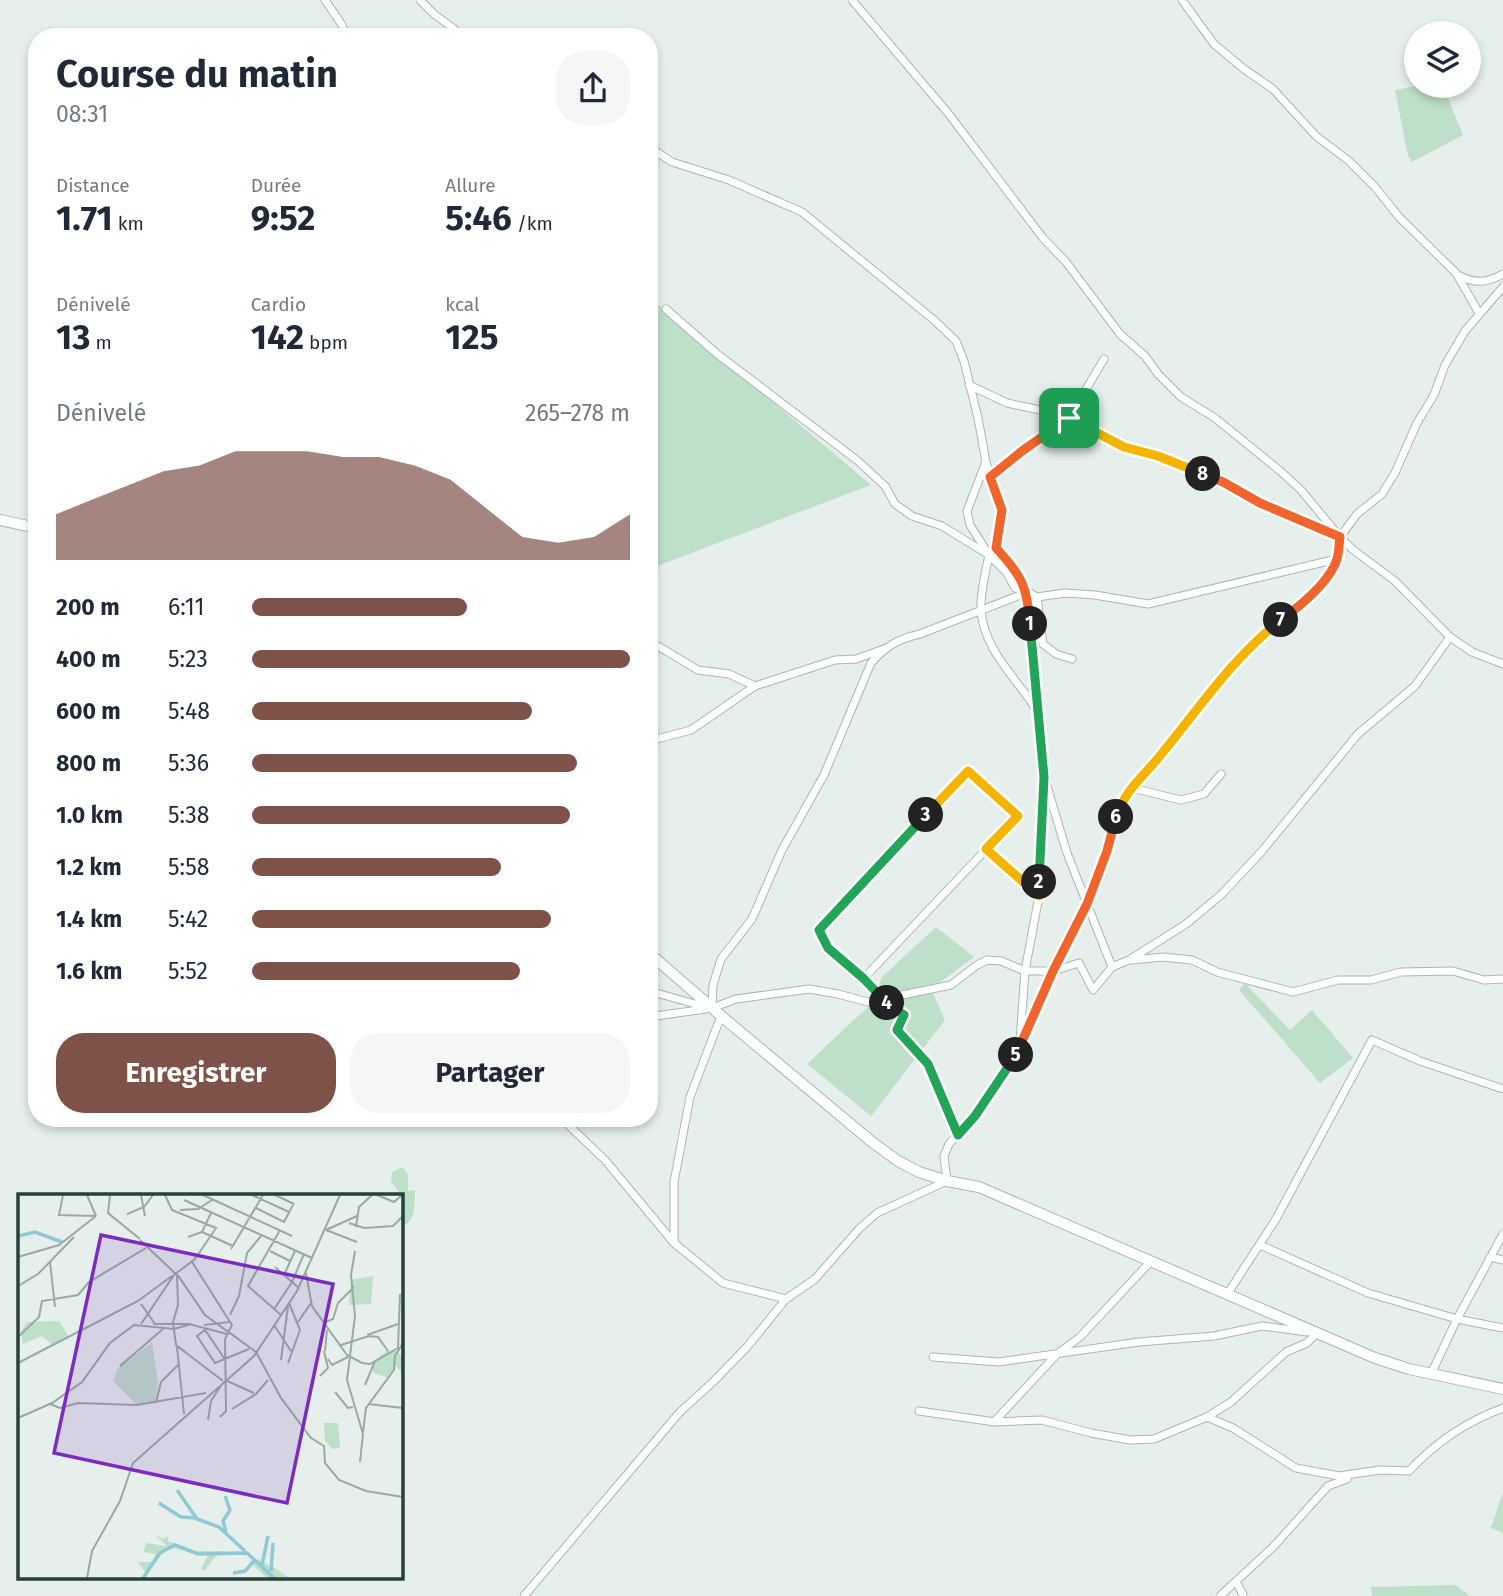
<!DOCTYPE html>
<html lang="fr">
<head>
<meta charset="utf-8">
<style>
	:root { --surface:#fff; --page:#f6f6f7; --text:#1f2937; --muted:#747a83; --accent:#7f5249 }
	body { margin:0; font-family:"Fira Sans",sans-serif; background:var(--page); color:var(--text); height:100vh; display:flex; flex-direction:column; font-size:26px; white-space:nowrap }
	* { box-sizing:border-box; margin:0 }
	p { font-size:23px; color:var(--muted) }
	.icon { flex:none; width:38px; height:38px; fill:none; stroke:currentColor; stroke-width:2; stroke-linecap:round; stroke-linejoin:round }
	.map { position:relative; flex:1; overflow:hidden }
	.side { position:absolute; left:28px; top:28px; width:630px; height:1099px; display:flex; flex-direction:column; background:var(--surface); border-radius:28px; box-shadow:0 4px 10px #0003 }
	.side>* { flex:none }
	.tools { position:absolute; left:1404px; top:21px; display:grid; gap:14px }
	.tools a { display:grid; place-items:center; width:77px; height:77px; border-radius:50%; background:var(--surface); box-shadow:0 4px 10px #0003; font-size:35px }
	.pin { position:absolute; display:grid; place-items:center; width:60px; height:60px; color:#fff; margin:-30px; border-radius:14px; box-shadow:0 4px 10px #0006 }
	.km { position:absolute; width:35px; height:35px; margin:-18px; border-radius:50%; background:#222; color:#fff; font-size:19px; line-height:35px; text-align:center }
	.round { display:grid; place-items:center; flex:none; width:74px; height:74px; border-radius:28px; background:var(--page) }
	.summary { display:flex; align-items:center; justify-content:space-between; height:119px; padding:0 28px }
	h1 { font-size:38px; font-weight:700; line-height:52px }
	.metrics { display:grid; grid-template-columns:repeat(3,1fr); gap:10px; height:119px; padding:7px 28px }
	.metrics div { display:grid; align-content:center }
	.metrics b { font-size:35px; font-weight:700 }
	.metrics small { font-size:19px; font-weight:400 }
	.metrics p { font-size:19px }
	.chart { height:196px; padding:14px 28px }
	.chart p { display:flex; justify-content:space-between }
	.chart svg { width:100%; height:126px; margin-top:7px; fill:var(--accent); opacity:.7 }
	.action { display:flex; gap:14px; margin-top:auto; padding:14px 28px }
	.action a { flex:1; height:80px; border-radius:28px; background:var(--accent); color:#fff; font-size:28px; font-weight:700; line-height:80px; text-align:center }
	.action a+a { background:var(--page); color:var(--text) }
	ul { padding:0 28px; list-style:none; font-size:23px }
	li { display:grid; grid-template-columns:112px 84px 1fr; align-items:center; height:52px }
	li i { height:18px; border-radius:9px; background:var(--accent) }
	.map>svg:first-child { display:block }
	.green { fill:#bfe0c8 }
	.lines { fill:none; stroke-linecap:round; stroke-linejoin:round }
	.street-casing { stroke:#a8b8b2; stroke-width:9 }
	.secondary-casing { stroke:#a4bbb3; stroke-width:12 }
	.street { stroke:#fff; stroke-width:7 }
	.secondary { stroke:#fff; stroke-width:10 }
	.split-1-casing { stroke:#fff; stroke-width:14 }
	.split-2-casing { stroke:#fff; stroke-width:14 }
	.split-3-casing { stroke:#fff; stroke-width:14 }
	.split-4-casing { stroke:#fff; stroke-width:14 }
	.split-5-casing { stroke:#fff; stroke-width:14 }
	.split-6-casing { stroke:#fff; stroke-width:14 }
	.split-7-casing { stroke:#fff; stroke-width:14 }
	.split-8-casing { stroke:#fff; stroke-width:14 }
	.split-9-casing { stroke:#fff; stroke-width:14 }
	.split-1 { stroke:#f0652b; stroke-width:9 }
	.split-2 { stroke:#22a559; stroke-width:9 }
	.split-3 { stroke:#f5b400; stroke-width:9 }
	.split-4 { stroke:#22a559; stroke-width:9 }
	.split-5 { stroke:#22a559; stroke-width:9 }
	.split-6 { stroke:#f0652b; stroke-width:9 }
	.split-7 { stroke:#f5b400; stroke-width:9 }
	.split-8 { stroke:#f0652b; stroke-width:9 }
	.split-9 { stroke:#f5b400; stroke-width:9 }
	.inset-river { fill:none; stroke:#8ec9d4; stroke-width:3.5 }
	.inset-road { fill:none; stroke:#98aaa4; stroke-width:2 }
	.view { fill:#7b2cbf; fill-opacity:0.15; stroke:#7b2cbf; stroke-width:3.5 }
	.inset-edge { fill:none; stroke:#24423a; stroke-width:3.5 }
</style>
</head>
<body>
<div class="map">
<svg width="1503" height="1596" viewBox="0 0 1503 1596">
	<rect width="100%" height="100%" fill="#e6efeb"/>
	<!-- green -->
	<g class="green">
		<path d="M1418,86H1443L1463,135L1412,162L1408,156L1395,90Z"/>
		<path d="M649,297L871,485L649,569Z"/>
		<path d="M936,927L974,957L931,989L945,1020L871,1116L807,1064L874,1001L882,977Z"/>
		<path d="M1245,983L1290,1030L1312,1010L1353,1058L1320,1083L1239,990Z"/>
		<path d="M402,1167L408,1174V1191L415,1190C414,1206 417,1220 401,1228V1195L391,1182L392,1172Z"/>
		<path d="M1503,1492V1533L1491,1528Z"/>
		<path d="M1455,1585L1470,1596H1372L1371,1587Z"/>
	</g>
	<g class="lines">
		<!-- street casing -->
		<g class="street-casing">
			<g id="street">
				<path d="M325,0L342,25L347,37"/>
				<path d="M420,0L434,14L465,37"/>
				<path d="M852,0L948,113L1043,238L1066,262L1120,334L1145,356L1158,374L1181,397L1215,418L1279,470L1300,489L1340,537"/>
				<path d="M1182,0L1214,44L1244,69L1273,89L1316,136L1349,161L1375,187L1399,217L1456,273L1479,313"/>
				<path d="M649,147L672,162L729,180L802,212L934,320L956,341L964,361L978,418L986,462L967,511L970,525L989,555C986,570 980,594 981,609C983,651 1019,680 1039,714"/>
				<path d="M1458,275C1474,284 1487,283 1503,274"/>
				<path d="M666,309L716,353L858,461L885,486L895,504L912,516L942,526L989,555L1007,573L1015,588L1028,592"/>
				<path d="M969,385L1007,403L1064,415L1124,447L1158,456L1223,482L1260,503L1340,537L1352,549L1395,581L1450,637L1472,652L1503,664"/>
				<path d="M986,463L1002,510L996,548L1013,565L1028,592L1044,777L1039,896L1025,971L1020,1041"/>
				<path d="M991,477L1022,451L1069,418L1104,359"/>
				<path d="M1037,597L1043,644L1056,654L1072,659"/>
				<path d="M649,637L651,642L698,670L729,674L755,686"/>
				<path d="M649,741L691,730L755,686L835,660L856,659L884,649"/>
				<path d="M1046,783L1067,853L1112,967"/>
				<path d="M1132,788L1181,800L1204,794L1221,774"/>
				<path d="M986,849L1039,896"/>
				<path d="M1132,960L1163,957L1192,960L1217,972L1293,992L1338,980H1371L1401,972L1453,971L1484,980L1503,979"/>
				<path d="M864,978L1018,816L968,771L819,930C832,955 844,959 863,978C877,991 888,1004 904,1015L897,1029L928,1064L958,1134"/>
				<path d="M649,991L706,1007"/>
				<path d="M712,1008L713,985L721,959L752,919L782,850L824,775L871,663C886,646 898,639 920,634L1028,592L1037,597L1065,593L1095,595L1148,604L1337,559"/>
				<path d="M649,1017L712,1008L736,999L809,989L838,994L868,1002L951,985L977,965L987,960L1001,961L1025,971H1053L1079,963L1093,990L1112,967L1129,960L1186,924L1222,894L1262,851L1358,734L1415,686L1450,637"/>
				<path d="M561,1118L605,1160L674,1243L723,1283L786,1299"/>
				<path d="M1503,1234L1457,1319L1503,1328"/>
				<path d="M674,1242V1182L690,1097L721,1016"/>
				<path d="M1260,1245L1368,1293L1457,1319L1431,1374"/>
				<path d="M1490,1257L1503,1260"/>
				<path d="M1228,1293L1276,1219L1372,1040L1420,1061L1503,1089"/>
				<path d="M933,1357L999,1362L1139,1342L1214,1336L1262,1326L1307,1332"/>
				<path d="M919,1411L995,1422L1042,1420L1091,1433L1130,1440L1154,1439L1207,1417L1231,1402L1286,1352L1307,1343L1317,1333"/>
				<path d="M1207,1417L1233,1428L1296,1468L1339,1476L1380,1470L1409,1471C1436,1442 1465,1422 1503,1408"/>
				<path d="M995,1421L1057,1354L1080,1337L1151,1261"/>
				<path d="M1236,1582L1244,1596"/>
				<path d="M524,1596L679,1413L714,1381L747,1347L786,1299L815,1279L859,1229L877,1213L947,1181L944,1156L949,1144L975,1116L1020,1048L1053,971L1087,904L1123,798L1259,637L1318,588L1331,572L1337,559L1340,537L1357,514L1382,494L1395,473L1417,423L1434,395L1445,365L1465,331L1503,287"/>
				<path d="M1220,1596L1274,1546L1328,1486L1347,1479"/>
			</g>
		</g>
		<!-- secondary casing -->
		<g class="secondary-casing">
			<g id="secondary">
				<path d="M0,520L37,528"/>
				<path d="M649,953L726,1020L872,1142L898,1161L919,1172L947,1181L979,1187L1375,1358L1409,1369L1503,1389"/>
			</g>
		</g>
		<!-- street -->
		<use href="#street" class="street"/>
		<!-- secondary -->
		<use href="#secondary" class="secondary"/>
	</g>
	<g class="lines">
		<!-- split-1 casing -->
		<g class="split-1-casing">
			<path id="split-1" d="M1030,624C1027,586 1022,576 996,548L1002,510L990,477L1022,451L1069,418"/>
		</g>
		<!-- split-2 casing -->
		<g class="split-2-casing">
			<path id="split-2" d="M1030,624L1044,777L1039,882"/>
		</g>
		<!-- split-3 casing -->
		<g class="split-3-casing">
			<path id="split-3" d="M926,815L968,771L1018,816L986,849L1039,896V882"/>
		</g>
		<!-- split-4 casing -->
		<g class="split-4-casing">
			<path id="split-4" d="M887,1003L863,978L828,948L819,930L926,815"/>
		</g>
		<!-- split-5 casing -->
		<g class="split-5-casing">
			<path id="split-5" d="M887,1003L904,1015L897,1030L928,1064L958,1135L975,1116L1016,1055"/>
		</g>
		<!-- split-6 casing -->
		<g class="split-6-casing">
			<path id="split-6" d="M1016,1055L1053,971L1087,904L1107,851L1116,817"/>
		</g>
		<!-- split-7 casing -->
		<g class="split-7-casing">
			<path id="split-7" d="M1116,817C1126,789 1141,779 1159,757C1198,710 1232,658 1281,620"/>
		</g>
		<!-- split-8 casing -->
		<g class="split-8-casing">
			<path id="split-8" d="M1203,474L1223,482L1260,503L1340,537C1339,544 1339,552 1337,559C1330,582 1300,606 1281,620"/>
		</g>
		<!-- split-9 casing -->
		<g class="split-9-casing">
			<path id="split-9" d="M1069,418L1124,447L1158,456L1203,474"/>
		</g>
		<!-- split-1 -->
		<use href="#split-1" class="split-1"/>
		<!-- split-2 -->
		<use href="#split-2" class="split-2"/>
		<!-- split-3 -->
		<use href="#split-3" class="split-3"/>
		<!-- split-4 -->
		<use href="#split-4" class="split-4"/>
		<!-- split-5 -->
		<use href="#split-5" class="split-5"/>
		<!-- split-6 -->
		<use href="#split-6" class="split-6"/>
		<!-- split-7 -->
		<use href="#split-7" class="split-7"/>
		<!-- split-8 -->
		<use href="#split-8" class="split-8"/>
		<!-- split-9 -->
		<use href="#split-9" class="split-9"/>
	</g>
	<!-- overview -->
	<g transform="translate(18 1194)">
		<rect width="385" height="385" fill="#e6efeb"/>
		<path d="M355,82L353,110L331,111L333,86ZM41,127L51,143L34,151L24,142L5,150L3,137L9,128ZM134,148L140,188L138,209L119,211L95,187L100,174ZM368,157H379L385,163V174L382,177L378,172L371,184L355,179V168ZM306,229H320L322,254L314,255L307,247ZM137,341L146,345L149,341L150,347L177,357H210L199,361L186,377L183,375L190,361L154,354L143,359L127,378L120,368H133L138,360L125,358L128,349L149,352ZM240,365L260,376L271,384H249L235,371Z" fill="#bfe0c8"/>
		<path class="inset-river" d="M0,42L17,38L44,48M159,296L179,325L201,333L227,357M207,302L212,316L205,327L208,338M141,309L163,323L178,324M244,371L250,342M253,377L255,349M215,379L227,377L236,367M125,384L142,359L157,351L180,360L229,359L256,384"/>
		<path class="inset-road" d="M45,1L41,21L78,22M69,1L78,22M92,1L90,19L122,45M123,1L127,22M185,1L274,42M234,1L271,18M257,1L276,10M359,1L376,8L384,1M166,6L294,64M238,14L266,28L276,9M162,16L180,15L194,6M109,20L126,13L135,1M331,29L346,34L375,32L385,22M338,33L341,13L354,1M262,36L230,92L263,121M308,36L339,22M308,36L339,48M184,38L215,52M170,43L184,38L193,19M122,46L161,83L187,121L238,158L263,204L293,244L306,252L307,269L321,286L348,297L385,303M213,55L245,1M252,57L272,67M337,57L333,81L337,122L329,186L345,240L342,268M0,63L41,51L78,22M32,68L37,113M174,68L214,131L207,145L208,217L202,223M257,73L274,88L286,60M288,79L294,112L329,161L344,169L352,170L380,154L382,100M266,81L277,57M159,82L160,111L155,128L158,151L205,187M0,92L20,80L56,43M123,110L137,130M257,114L274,88L281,94M212,121L221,102L229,59L243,42M280,128L293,109M305,129L315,125L320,109L336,93M123,130L156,81L177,65L198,34L154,16L147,1M135,130H171L209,140M186,131L212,128M256,131L273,157M349,141L380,130M0,143L21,123L24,107L60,101L71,88L128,54M323,151L351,142L360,143L370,157M159,153L166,220M307,157L309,136M206,164L187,136L179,142L197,169L231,155M310,165L314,171L330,163M263,166L270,112M0,169L120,107L154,82M270,169L282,136L271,109M102,172L145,135M302,182L310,174L306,157M207,186L236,199M347,191L357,167M317,198L330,214L335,213M138,209L143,188L160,171M32,210L42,214L60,209L119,211L188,199M350,210L385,214M214,215L238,200L250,186M0,224L34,209L64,188L92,149L116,131L156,135L173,130M190,226L193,207L204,190M345,238L348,214L376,176L377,162L385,149M69,384L74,357L102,307L115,269L236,162L279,97L322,1"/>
		<path class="view" d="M83,41L315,90L269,309L36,259Z"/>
		<rect width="385" height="385" class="inset-edge"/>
	</g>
</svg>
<div class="tools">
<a><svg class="icon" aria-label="layers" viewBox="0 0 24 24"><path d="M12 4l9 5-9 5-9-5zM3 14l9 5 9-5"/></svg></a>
</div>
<div class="pin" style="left:1069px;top:418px;background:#1e9e55"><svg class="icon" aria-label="arrive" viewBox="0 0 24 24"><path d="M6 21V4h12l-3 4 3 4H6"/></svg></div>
<b class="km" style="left:1030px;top:624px">1</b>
<b class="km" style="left:1039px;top:882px">2</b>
<b class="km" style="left:926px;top:815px">3</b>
<b class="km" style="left:887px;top:1003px">4</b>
<b class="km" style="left:1016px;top:1055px">5</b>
<b class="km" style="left:1116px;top:817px">6</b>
<b class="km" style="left:1281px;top:620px">7</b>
<b class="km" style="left:1203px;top:474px">8</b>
<section class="side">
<div class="summary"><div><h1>Course du matin</h1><p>08:31</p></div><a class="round"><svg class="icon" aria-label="share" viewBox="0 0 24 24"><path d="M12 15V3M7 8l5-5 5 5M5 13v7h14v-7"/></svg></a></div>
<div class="metrics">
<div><p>Distance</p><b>1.71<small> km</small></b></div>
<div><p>Durée</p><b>9:52</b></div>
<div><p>Allure</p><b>5:46<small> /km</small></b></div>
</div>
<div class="metrics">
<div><p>Dénivelé</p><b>13<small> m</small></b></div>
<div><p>Cardio</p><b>142<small> bpm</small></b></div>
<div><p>kcal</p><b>125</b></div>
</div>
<div class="chart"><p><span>Dénivelé</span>265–278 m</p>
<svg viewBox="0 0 160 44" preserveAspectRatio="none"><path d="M0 44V28L10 23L20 18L30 13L40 11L50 6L60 6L70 6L80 8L90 8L100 11L110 16L120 26L130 36L140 38L150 36L160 28V44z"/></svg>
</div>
<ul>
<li><b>200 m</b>6:11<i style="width:57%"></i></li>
<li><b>400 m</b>5:23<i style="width:100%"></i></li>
<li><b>600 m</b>5:48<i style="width:74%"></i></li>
<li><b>800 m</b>5:36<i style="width:86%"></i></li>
<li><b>1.0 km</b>5:38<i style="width:84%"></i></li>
<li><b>1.2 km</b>5:58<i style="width:66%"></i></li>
<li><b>1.4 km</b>5:42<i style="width:79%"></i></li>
<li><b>1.6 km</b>5:52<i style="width:71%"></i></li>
</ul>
<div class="action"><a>Enregistrer</a><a>Partager</a></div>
</section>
</div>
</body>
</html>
